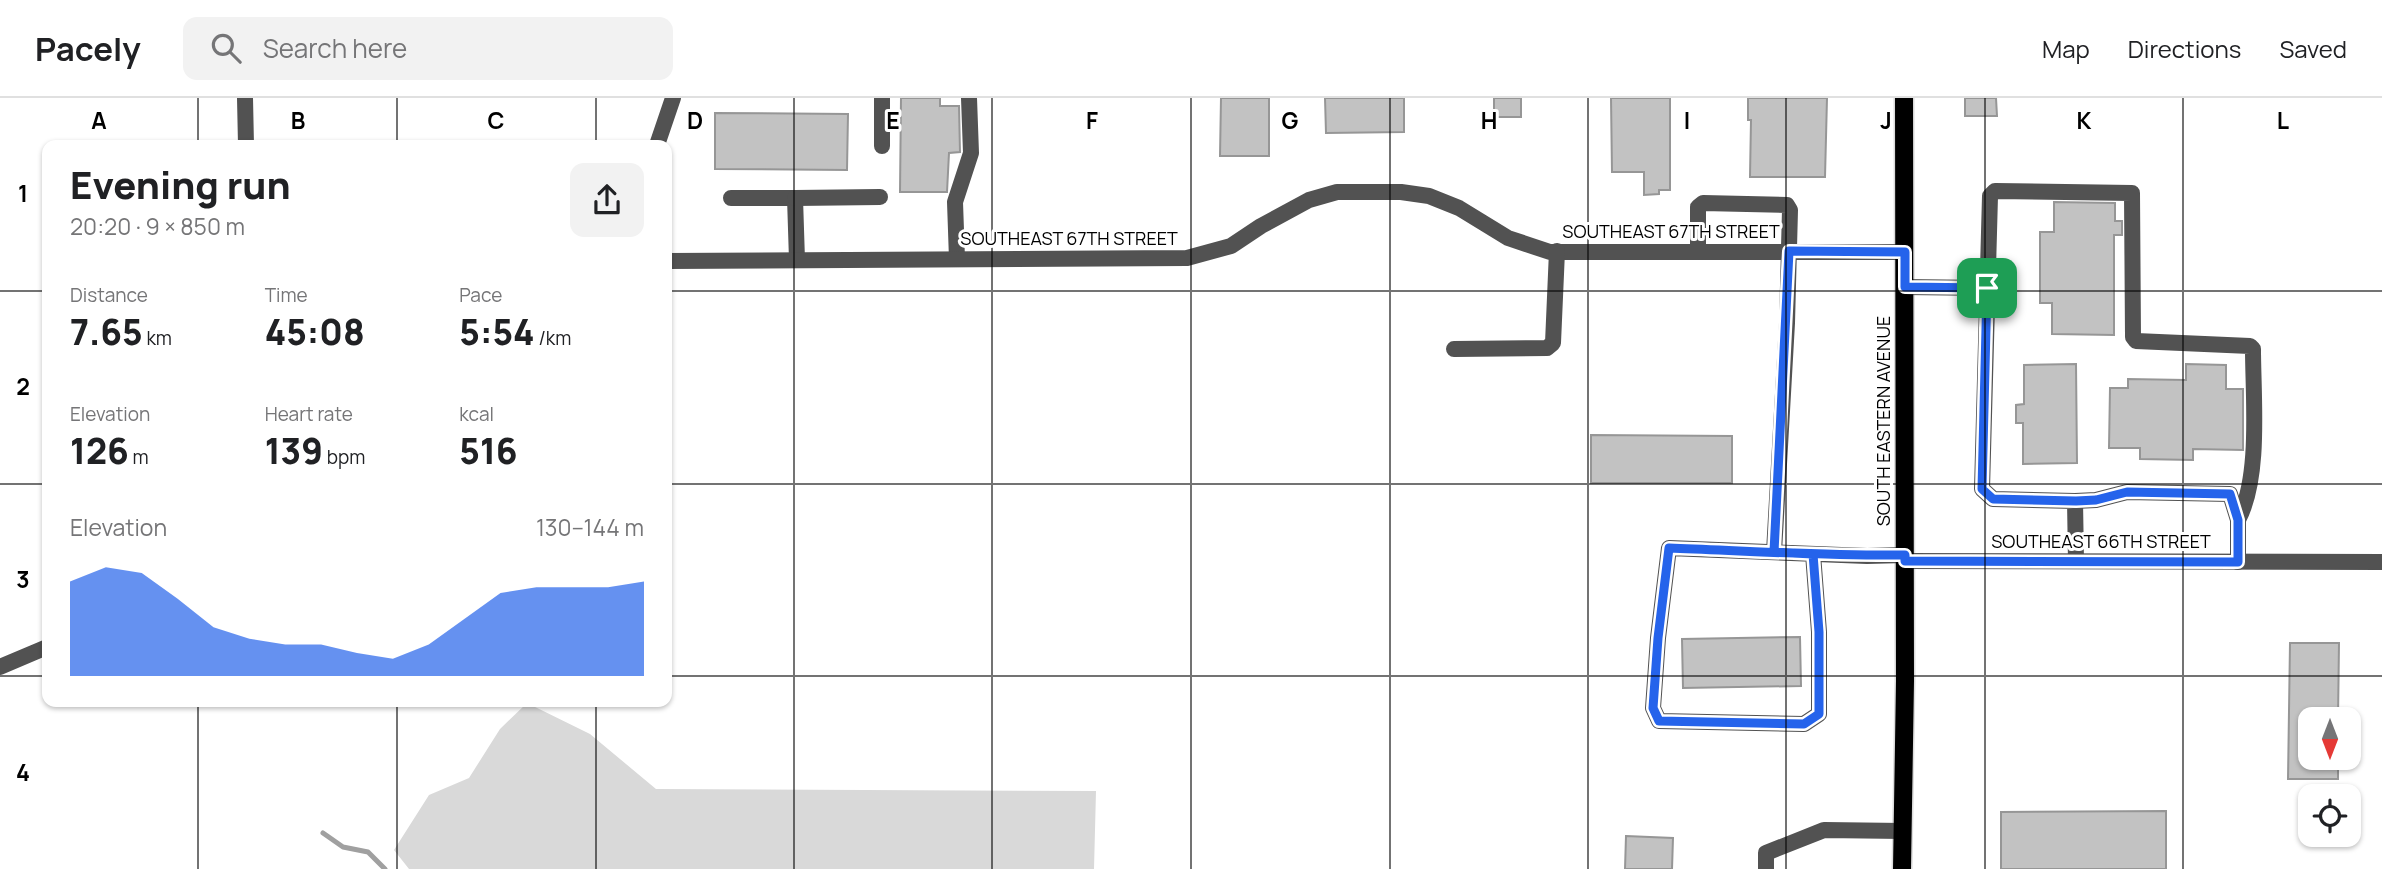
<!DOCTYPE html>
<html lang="en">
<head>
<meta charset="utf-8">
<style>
	:root { --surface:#fff; --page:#f2f2f2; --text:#202124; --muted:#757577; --line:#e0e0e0; --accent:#2563eb }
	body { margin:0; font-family:Manrope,sans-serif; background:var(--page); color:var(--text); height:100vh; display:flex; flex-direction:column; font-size:26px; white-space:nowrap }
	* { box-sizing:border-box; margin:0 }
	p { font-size:23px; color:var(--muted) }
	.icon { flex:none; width:38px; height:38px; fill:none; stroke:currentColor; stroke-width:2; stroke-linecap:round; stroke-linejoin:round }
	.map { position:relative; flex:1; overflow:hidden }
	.details { position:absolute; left:42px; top:42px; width:630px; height:567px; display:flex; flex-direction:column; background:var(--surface); border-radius:14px; box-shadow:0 2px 5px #0004 }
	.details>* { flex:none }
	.needle { width:46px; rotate:180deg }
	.buttons { position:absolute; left:2298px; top:609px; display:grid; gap:14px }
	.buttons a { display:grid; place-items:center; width:63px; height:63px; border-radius:14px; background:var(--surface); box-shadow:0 2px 5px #0004; font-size:35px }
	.pin { position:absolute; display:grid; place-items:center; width:60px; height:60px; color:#fff; margin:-30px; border-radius:14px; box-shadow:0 4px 10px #0006 }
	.round { display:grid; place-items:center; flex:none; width:74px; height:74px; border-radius:14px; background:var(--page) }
	.head { display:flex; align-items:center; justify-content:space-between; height:119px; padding:0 28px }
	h1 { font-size:38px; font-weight:800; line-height:52px }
	.stats { display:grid; grid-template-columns:repeat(3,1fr); gap:10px; height:119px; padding:7px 28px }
	.stats div { display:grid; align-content:center }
	.stats b { font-size:35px; font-weight:800 }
	.stats small { font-size:19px; font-weight:400 }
	.stats p { font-size:19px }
	.chart { height:196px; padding:14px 28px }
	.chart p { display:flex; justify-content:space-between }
	.chart svg { width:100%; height:126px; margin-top:7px; fill:var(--accent); opacity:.7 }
	header { display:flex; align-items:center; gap:42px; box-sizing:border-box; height:98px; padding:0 35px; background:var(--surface); border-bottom:2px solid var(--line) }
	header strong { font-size:33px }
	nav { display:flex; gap:38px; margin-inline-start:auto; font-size:24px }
	.search { width:490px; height:63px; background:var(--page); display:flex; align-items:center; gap:18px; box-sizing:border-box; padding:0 24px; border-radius:14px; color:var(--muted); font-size:26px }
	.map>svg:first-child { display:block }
	.green { fill:#d9d9d9 }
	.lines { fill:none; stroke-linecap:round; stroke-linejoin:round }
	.stream { stroke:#a0a0a0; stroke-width:5 }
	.building { fill:#c2c2c2; stroke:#969696; stroke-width:2 }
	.major-casing { stroke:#dbdbdb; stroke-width:21 }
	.minor { stroke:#525252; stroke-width:16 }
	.major { stroke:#000; stroke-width:18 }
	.route-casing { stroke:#fff; stroke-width:14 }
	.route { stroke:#2563eb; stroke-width:9 }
	.grid { fill:none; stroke:#000; stroke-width:2; stroke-opacity:0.55 }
	.labels { text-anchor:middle; stroke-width:6; stroke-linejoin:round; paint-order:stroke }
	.street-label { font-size:18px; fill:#000; stroke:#fff }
	.grid-label { font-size:23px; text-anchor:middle; font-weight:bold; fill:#000; stroke:#fff; stroke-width:6; stroke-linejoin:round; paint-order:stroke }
</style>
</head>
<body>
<header>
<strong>Pacely</strong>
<div class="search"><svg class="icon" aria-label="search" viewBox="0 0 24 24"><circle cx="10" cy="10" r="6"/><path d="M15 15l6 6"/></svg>Search here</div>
<nav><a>Map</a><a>Directions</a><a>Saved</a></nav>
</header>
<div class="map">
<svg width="2382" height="771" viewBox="0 0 2382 771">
	<rect width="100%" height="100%" fill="#fff"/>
	<!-- green -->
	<path class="green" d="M527,605L590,636L656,691L1096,693L1094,771H409L394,752L429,697L469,680L500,631Z"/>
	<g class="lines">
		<!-- stream -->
		<path class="stream" d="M323,735L343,749L368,754L385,771"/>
	</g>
	<!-- building -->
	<g class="building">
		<path d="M901,0H940V8H959L960,54L949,55L947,94H900Z"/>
		<path d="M1221,0H1269V58H1220Z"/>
		<path d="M1325,0H1404V34L1326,35Z"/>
		<rect x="1494" y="0" width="27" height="19"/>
		<path d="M1611,0H1670V92H1659V96L1644,97V74H1612Z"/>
		<path d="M1748,0H1827L1825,79H1750L1751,22H1748Z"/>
		<path d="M1965,0H1996L1997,18H1965Z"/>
		<path d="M715,15L848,16L847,72L715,71Z"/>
		<path d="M2054,104L2115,105V123H2122V137H2114V237L2052,236V205H2040V134H2054Z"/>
		<path d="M2076,266L2077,365L2023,366V325H2016V307L2024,306V267Z"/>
		<path d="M2186,266L2226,267V291H2243V352L2193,351V362L2140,361V350H2109L2110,290H2128V281L2186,282Z"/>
		<path d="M1591,337L1732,338V385H1591Z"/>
		<path d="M1800,539L1801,588L1683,590L1682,541Z"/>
		<path d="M2290,545H2339L2338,621H2310V660H2338V681H2288Z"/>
		<path d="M2166,713V771H2001V714Z"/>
		<path d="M1626,738L1673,740L1672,771H1625Z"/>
	</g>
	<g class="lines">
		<!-- major casing -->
		<g class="major-casing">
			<path id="major" d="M1902,771L1905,583L1904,0"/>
		</g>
		<!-- minor -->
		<g class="minor">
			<path d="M245,0L246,47"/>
			<path d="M882,0V48"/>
			<path d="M657,47L673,0"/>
			<path d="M731,100H795L797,162"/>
			<path d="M795,100L880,99"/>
			<path d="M1698,153V109L1703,105L1787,107L1790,112L1787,225L1774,454"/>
			<path d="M957,161L955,104L971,55L969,0"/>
			<path d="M667,163L1187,160L1231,148L1261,128L1309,102L1337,94H1401L1429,98L1459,110L1508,140L1550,154H1905"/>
			<path d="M1905,189L1987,190"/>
			<path d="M1454,251L1547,250L1553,245L1557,153"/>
			<path d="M2075,403L2096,402L2127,394L2230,396L2238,422V464"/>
			<path d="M1813,456L1819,534V616L1804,626L1659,623L1653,610L1658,540L1669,450L1867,458L1905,457"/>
			<path d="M1905,463L2382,464"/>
			<path d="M2076,463L2075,403L1993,401L1982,391L1990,98L1995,93L2132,95L2133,239L2136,243L2250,248L2253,251C2253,300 2261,379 2238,422"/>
			<path d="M0,569L47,549"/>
			<path d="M1766,771V755L1824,732L1903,733"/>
		</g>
		<!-- major -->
		<use href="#major" class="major"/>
	</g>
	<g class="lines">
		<!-- route casing -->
		<g class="route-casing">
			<path id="route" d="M1987,190L1905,189V154L1789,153L1774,454L1813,456L1819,534V616L1804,626L1659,623L1653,610L1658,540L1669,450C1748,453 1826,458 1905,457V463L2238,464V422L2230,396L2127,394L2096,402L2076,403L1993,401L1982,391L1987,190"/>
		</g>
		<!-- route -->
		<use href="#route" class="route"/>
	</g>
	<!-- grid -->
	<path class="grid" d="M198,0V47M397,0V47M596,0V47M794,0V771M992,0V771M1191,0V771M1390,0V771M1588,0V771M1786,0V771M1985,0V771M2183,0V771M0,193H47M667,193H2382M0,386H47M667,386H2382M0,578H47M667,578H2382M198,604V771M397,604V771M596,604V771"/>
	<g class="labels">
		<!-- street labels -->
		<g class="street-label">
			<text x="1671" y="140">SOUTHEAST 67TH STREET</text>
			<text x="1069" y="147">SOUTHEAST 67TH STREET</text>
			<text transform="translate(1884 323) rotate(-90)" y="6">SOUTH EASTERN AVENUE</text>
			<text x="2101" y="450">SOUTHEAST 66TH STREET</text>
		</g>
	</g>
	<g class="grid-label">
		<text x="99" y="31">A</text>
		<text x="298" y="31">B</text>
		<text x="496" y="31">C</text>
		<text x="695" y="31">D</text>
		<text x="893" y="31">E</text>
		<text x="1092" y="31">F</text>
		<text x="1290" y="31">G</text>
		<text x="1489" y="31">H</text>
		<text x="1687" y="31">I</text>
		<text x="1886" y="31">J</text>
		<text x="2084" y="31">K</text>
		<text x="2283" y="31">L</text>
		<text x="23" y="104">1</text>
		<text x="23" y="297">2</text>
		<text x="23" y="490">3</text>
		<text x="23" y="683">4</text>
	</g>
</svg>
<div class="buttons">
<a><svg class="needle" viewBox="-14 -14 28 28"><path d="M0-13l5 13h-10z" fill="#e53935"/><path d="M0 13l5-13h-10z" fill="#757577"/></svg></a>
<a><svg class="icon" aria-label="locate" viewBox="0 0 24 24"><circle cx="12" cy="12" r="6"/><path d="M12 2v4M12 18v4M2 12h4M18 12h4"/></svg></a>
</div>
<div class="pin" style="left:1987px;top:190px;background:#1e9e55"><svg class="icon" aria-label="arrive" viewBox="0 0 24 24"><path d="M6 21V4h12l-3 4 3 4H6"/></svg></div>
<section class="details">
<div class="head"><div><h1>Evening run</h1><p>20:20 · 9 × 850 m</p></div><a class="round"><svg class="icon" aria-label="share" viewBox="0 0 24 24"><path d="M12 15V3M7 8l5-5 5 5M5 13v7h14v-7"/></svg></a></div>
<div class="stats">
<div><p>Distance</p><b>7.65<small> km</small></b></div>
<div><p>Time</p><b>45:08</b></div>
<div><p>Pace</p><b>5:54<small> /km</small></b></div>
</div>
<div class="stats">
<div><p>Elevation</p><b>126<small> m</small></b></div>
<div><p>Heart rate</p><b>139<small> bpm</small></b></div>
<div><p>kcal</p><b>516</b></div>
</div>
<div class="chart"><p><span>Elevation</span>130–144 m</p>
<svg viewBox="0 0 160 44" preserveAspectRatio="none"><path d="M0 44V11L10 6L20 8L30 17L40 27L50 31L60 33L70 33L80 36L90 38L100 33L110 24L120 15L130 13L140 13L150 13L160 11V44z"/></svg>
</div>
</section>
</div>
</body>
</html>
